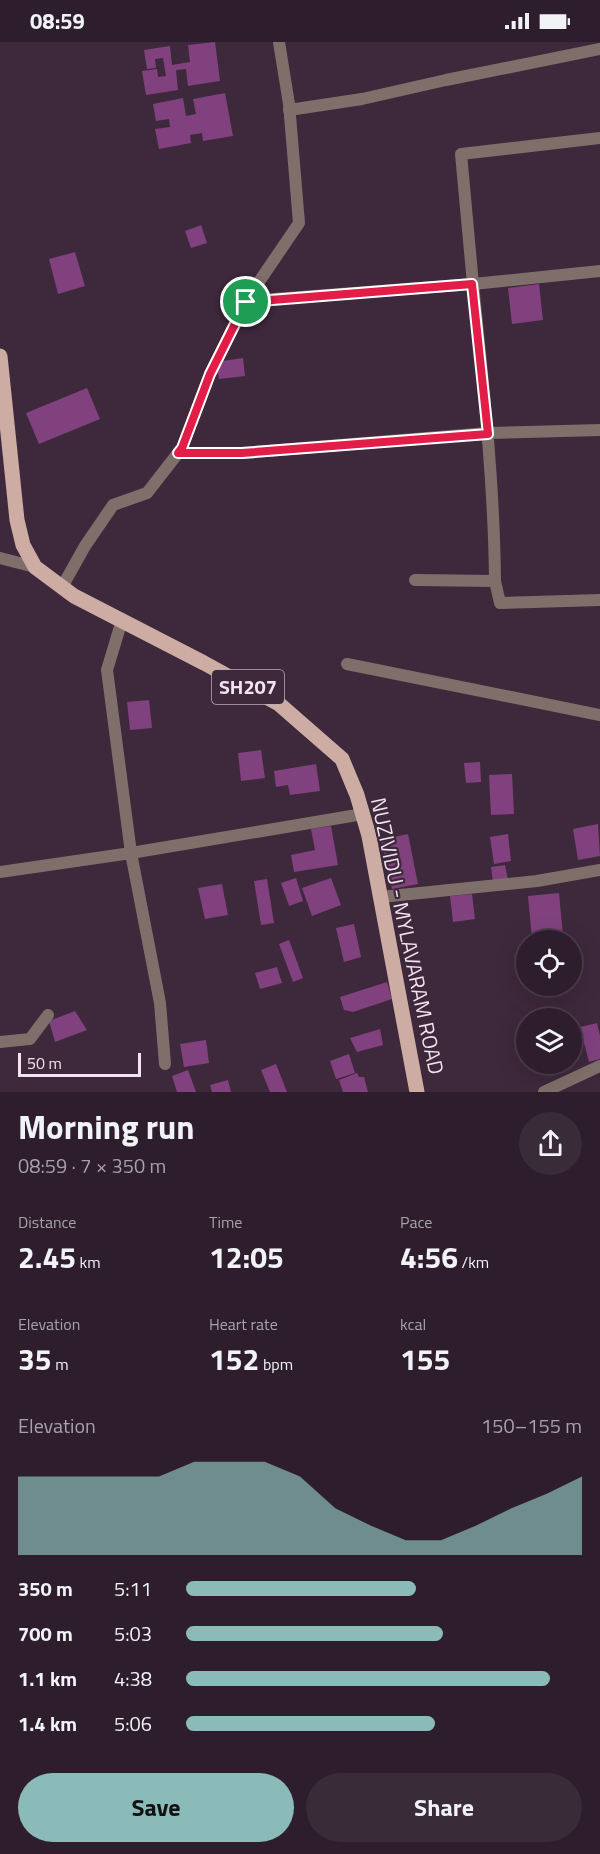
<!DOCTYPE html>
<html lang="en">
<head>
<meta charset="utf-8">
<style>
	:root { --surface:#2e1e2d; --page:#3a2b39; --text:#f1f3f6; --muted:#a7a2aa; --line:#493c49; --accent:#8bbbb9 }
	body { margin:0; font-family:"Titillium Web",sans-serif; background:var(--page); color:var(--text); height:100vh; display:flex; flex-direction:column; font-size:22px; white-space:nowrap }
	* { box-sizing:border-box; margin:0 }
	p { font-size:20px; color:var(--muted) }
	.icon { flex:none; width:33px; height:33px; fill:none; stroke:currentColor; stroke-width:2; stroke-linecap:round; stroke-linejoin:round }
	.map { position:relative; height:1050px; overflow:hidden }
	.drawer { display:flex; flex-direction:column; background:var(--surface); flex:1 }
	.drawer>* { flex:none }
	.controls { position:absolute; left:516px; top:888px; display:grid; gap:12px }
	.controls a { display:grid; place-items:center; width:66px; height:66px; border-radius:50%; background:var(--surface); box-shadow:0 6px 24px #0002,0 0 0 2px var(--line); font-size:30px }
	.scale { position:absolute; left:18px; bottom:15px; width:123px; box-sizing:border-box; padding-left:6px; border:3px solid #f1e3f0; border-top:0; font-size:16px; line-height:21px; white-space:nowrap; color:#f1e3f0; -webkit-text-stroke:4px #3e283c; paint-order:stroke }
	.pin { position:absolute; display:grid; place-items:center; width:51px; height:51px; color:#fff; margin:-26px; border:3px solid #fff; border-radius:50%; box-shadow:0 2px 6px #0007 }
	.round { display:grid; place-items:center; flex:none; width:63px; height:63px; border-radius:32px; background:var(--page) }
	.overview { display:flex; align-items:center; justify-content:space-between; height:102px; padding:0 18px }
	h1 { font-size:33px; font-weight:700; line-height:45px }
	.metrics { display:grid; grid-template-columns:repeat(3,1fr); gap:9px; height:102px; padding:6px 18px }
	.metrics div { display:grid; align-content:center }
	.metrics b { font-size:30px; font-weight:700 }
	.metrics small { font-size:16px; font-weight:400 }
	.metrics p { font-size:16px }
	.chart { height:168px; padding:12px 18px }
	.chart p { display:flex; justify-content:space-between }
	.chart svg { width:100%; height:108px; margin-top:6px; fill:var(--accent); opacity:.7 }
	.primary-button { display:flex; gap:12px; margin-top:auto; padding:12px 18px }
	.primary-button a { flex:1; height:69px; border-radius:36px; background:var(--accent); color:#111; font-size:24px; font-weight:700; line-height:69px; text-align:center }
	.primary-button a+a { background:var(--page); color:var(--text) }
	ul { padding:0 18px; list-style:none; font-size:20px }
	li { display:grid; grid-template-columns:96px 72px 1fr; align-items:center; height:45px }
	li i { height:15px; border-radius:8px; background:var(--accent) }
	.status { display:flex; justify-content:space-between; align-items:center; height:42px; padding:0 30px; background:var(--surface); direction:ltr }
	.status svg { height:16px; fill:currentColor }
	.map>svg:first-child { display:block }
	.building { fill:#81417f }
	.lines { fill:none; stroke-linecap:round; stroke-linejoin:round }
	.minor { stroke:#7f6f6a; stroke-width:12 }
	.tertiary { stroke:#7f6f6a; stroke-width:12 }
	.primary { stroke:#cdaca3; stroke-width:15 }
	.route-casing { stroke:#fff; stroke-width:12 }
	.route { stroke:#e11d48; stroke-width:8 }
	.labels { text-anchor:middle; stroke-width:4.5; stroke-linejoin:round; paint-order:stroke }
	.shield { fill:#3e283c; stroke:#bbabba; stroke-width:1.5 }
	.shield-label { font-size:20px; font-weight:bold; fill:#f1e3f0 }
	.street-label { font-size:21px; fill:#f1e3f0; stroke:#3e283c }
</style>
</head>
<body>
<div class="status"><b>08:59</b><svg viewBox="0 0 49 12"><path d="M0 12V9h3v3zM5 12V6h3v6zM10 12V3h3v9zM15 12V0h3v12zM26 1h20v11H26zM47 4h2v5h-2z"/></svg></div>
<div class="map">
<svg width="600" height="1050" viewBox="0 0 600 1050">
	<rect width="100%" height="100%" fill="#3e283c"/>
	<!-- building -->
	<g class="building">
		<path d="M215,0L220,39L188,44L186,27L176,28L178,48L146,53L142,29L157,27L158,35L166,34L163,16L155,17L156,26L147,27L144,8L170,4L172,23L190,20L188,3Z"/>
		<path d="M225,51L233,94L203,99L202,91L190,93L191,101L159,107L155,87L170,85L169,77L156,79L153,62L183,56L186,74L196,72L193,57Z"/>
		<path d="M201,183L207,201L191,206L185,189Z"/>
		<path d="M75,210L85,244L58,252L49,217Z"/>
		<path d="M539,242L543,278L512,282L508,246Z"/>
		<path d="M243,316L245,334L219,337L216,320Z"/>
		<path d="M87,346L100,377L39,402L26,371Z"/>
		<path d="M149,658L152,686L130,688L127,660Z"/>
		<path d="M261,708L265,736L241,739L238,711Z"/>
		<path d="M480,720L481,740L466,741L464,721Z"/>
		<path d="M316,722L320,749L290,753L288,743L276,745L274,729Z"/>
		<path d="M512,732L514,772L491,773L489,733Z"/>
		<path d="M598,782L600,814L578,818L573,787Z"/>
		<path d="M331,784L338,823L294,830L291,813L315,808L311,787Z"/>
		<path d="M408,792L418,842L392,847L381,798Z"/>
		<path d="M508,792L511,819L494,822L490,795Z"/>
		<path d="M505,823L508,838L493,840L491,825Z"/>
		<path d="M296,836L303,859L289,864L281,841Z"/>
		<path d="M331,836L341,863L312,874L302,846Z"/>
		<path d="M267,837L274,881L261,883L254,839Z"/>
		<path d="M222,842L228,873L205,877L198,846Z"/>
		<path d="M559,851L563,894L532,897L528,854Z"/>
		<path d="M472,852L475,877L453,880L450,854Z"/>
		<path d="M354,882L361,915L344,920L336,886Z"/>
		<path d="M289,898L303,936L293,940L279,902Z"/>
		<path d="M277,925L282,941L260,947L255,931Z"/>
		<path d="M387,940L392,957L353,970L344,968L340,955Z"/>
		<path d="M75,969L87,988L55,1000L49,979Z"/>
		<path d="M597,981L600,994V1017L589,1020L580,985Z"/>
		<path d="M380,987L383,1003L357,1010L350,996Z"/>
		<path d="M206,998L209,1021L184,1025L180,1002Z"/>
		<path d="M349,1012L355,1031L336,1037L330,1019Z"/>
		<path d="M276,1022L287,1050H270L261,1028Z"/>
		<path d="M188,1028L196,1050H177L172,1034Z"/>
		<path d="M357,1031L359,1035H364L368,1050H343L339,1038Z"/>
		<path d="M228,1038L231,1050H212L210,1043Z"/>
	</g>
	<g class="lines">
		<!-- minor -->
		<g class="minor">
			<path d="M289,68L362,57L446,38L600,7"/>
			<path d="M246,259L473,242L461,112L600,96"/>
			<path d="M178,411H242L488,391L600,388"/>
			<path d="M415,538L495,539C494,439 483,341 473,242L600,229"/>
			<path d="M495,539L500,561L600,558"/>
			<path d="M62,545L85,504L113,463L147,451L182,406L210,332L248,256L299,181L289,62L279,0"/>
			<path d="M122,578L107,628L131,811L160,961L165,1022"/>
			<path d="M347,622L600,673"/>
			<path d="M0,830L131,811L363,772"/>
			<path d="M381,855L537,839L600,828"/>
			<path d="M0,1000L30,997L48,973"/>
			<path d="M544,1050L600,1024"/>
		</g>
		<!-- tertiary -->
		<path class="tertiary" d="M0,516L35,525"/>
		<!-- primary -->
		<path class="primary" d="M0,314L17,478L23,503L35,525L74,554L204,621L279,662L342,717L357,753L369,794L417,1050"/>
	</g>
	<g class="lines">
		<!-- route casing -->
		<g class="route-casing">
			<path id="route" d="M472,242L488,392L242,411H178L182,406L210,332L246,260Z"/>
		</g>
		<!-- route -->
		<use href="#route" class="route"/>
	</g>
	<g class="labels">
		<!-- shield labels -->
		<rect class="shield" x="212" y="628" width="72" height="34" rx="4.5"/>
		<g class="shield-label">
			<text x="248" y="652">SH207</text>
		</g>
		<!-- street labels -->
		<g class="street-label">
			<text transform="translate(407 894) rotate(78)" y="7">NUZIVIDU - MYLAVARAM ROAD</text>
		</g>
	</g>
</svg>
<div class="controls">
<a><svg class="icon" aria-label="locate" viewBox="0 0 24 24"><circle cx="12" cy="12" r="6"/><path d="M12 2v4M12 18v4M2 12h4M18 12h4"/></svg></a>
<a><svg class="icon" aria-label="layers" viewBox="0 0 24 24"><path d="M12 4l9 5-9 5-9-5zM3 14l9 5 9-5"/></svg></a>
</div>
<div class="scale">50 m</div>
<div class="pin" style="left:246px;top:260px;background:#1e9e55"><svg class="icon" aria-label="arrive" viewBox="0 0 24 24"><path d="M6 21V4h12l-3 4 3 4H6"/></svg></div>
</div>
<section class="drawer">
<div class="overview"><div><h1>Morning run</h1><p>08:59 · 7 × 350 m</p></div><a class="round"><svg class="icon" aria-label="share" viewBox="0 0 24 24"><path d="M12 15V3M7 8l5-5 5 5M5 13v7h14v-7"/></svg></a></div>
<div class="metrics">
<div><p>Distance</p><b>2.45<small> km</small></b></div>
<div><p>Time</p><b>12:05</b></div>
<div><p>Pace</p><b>4:56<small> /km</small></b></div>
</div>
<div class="metrics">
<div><p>Elevation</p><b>35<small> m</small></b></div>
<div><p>Heart rate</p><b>152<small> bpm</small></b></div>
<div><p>kcal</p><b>155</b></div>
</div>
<div class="chart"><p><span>Elevation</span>150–155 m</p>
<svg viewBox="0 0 160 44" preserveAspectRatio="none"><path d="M0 44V12L10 12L20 12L30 12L40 12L50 6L60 6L70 6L80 12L90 25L100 32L110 38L120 38L130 32L140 25L150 19L160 12V44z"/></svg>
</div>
<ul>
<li><b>350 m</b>5:11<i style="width:58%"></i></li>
<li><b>700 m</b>5:03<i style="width:65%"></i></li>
<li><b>1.1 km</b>4:38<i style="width:92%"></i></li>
<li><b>1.4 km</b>5:06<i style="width:63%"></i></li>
</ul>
<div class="primary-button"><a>Save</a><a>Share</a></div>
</section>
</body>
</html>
